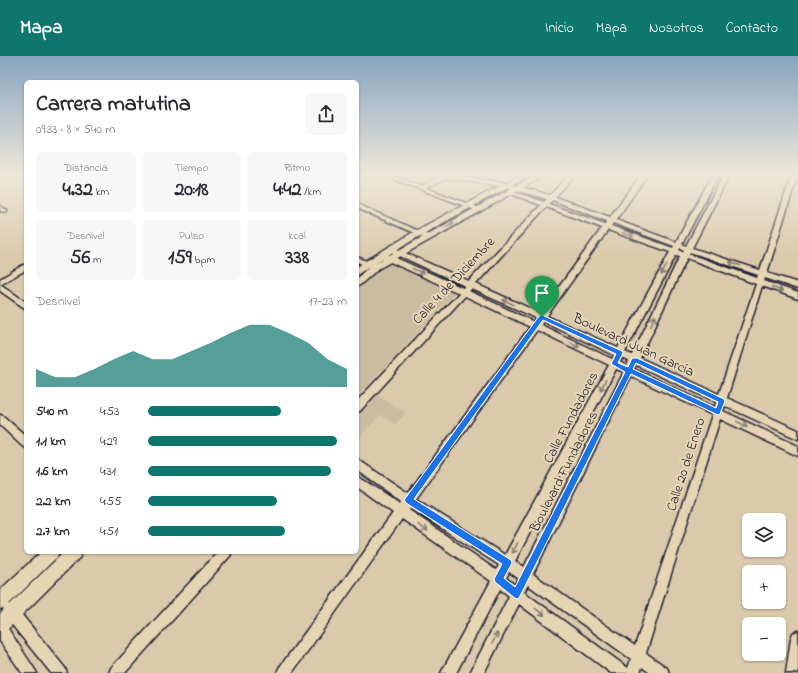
<!DOCTYPE html>
<html lang="es">
<head>
<meta charset="utf-8">
<style>
	:root { --surface:#fff; --page:#f7f7f7; --text:#2b2b33; --muted:#7c7c81; --accent:#0f766e }
	body { margin:0; font-family:"Indie Flower",sans-serif; background:var(--page); color:var(--text); height:100vh; display:flex; flex-direction:column; font-size:15px; white-space:nowrap }
	* { box-sizing:border-box; margin:0 }
	p { font-size:13px; color:var(--muted) }
	.icon { flex:none; width:22px; height:22px; fill:none; stroke:currentColor; stroke-width:2; stroke-linecap:round; stroke-linejoin:round }
	.map { position:relative; flex:1; overflow:hidden }
	.details { position:absolute; left:24px; top:24px; width:335px; height:474px; display:flex; flex-direction:column; background:var(--surface); border-radius:6px; box-shadow:0 1px 3px #0004 }
	.details>* { flex:none }
	.tools { position:absolute; left:742px; top:457px; display:grid; gap:8px }
	.tools a { display:grid; place-items:center; width:44px; height:44px; border-radius:6px; background:var(--surface); box-shadow:0 1px 3px #0004; font-size:20px }
	.pin { position:absolute; display:grid; place-items:center; width:34px; height:34px; color:#fff; margin:-41px -17px; border-radius:50% 50% 50% 0; rotate:-45deg; box-shadow:0 0 4px #0007 }
	.pin .icon { rotate:45deg }
	.round { display:grid; place-items:center; flex:none; width:42px; height:42px; border-radius:6px; background:var(--page) }
	.headline { display:flex; align-items:center; justify-content:space-between; height:68px; padding:0 12px }
	h1 { font-size:22px; font-weight:700; line-height:30px }
	.stats { display:grid; grid-template-columns:repeat(3,1fr); gap:6px; height:68px; padding:4px 12px }
	.stats div { display:grid; align-content:center; border-radius:6px; background:var(--page); text-align:center }
	.stats b { font-size:20px; font-weight:700 }
	.stats small { font-size:11px; font-weight:400 }
	.stats p { font-size:11px }
	.chart { height:112px; padding:8px 12px }
	.chart p { display:flex; justify-content:space-between }
	.chart svg { width:100%; height:72px; margin-top:4px; fill:var(--accent); opacity:.7 }
	ul { padding:0 12px; list-style:none; font-size:13px }
	li { display:grid; grid-template-columns:64px 48px 1fr; align-items:center; height:30px }
	li i { height:10px; border-radius:5px; background:var(--accent) }
	header { display:flex; align-items:center; gap:24px; box-sizing:border-box; height:56px; padding:0 20px; background:var(--accent); color:#fff }
	header strong { font-size:19px }
	nav { display:flex; gap:22px; margin-inline-start:auto; font-size:14px }
	.map>svg:first-child { display:block }
	.built { fill:#cabca1 }
	.lines { fill:none; stroke-linecap:round; stroke-linejoin:round }
	.minor-casing { stroke:#22223b; stroke-width:3 }
	.tertiary-casing { stroke:#22223b; stroke-width:3 }
	.minor { fill:#e6d5b2; fill-rule:evenodd }
	.tertiary { fill:#e6d5b2; fill-rule:evenodd }
	.oneway { stroke:#847c76 }
	.route { fill:#1a73e8; stroke:#fff; fill-rule:evenodd }
	.labels { text-anchor:middle; stroke-width:4; stroke-linejoin:round; paint-order:stroke }
	.street-label { font-size:14px; fill:#22223b; stroke:#e6d5b2 }
</style>
</head>
<body>
<header>
<strong>Mapa</strong>
<nav><a>Inicio</a><a>Mapa</a><a>Nosotros</a><a>Contacto</a></nav>
</header>
<div class="map">
<svg width="798" height="617" viewBox="0 0 798 617">
	<rect width="100%" height="100%" fill="#dacaab"/>
	<filter id="ink" filterUnits="userSpaceOnUse"><feTurbulence type="fractalNoise" baseFrequency=".025" numOctaves="2"/><feDisplacementMap in="SourceGraphic" scale="8" xChannelSelector="R" yChannelSelector="G"/><feConvolveMatrix kernelMatrix="1 2 1 2 8 2 1 2 1" color-interpolation-filters="sRGB"/></filter>
	<g filter="url(#ink)">
		<!-- built -->
		<g class="built">
			<path d="M389,205L456,235L357,341V230L370,218Z"/>
			<path d="M374,337L406,357L395,368L380,359L357,384V355Z"/>
		</g>
		<g class="lines">
			<!-- minor casing -->
			<g class="minor-casing">
				<g id="minor">
					<path d="M380,118H388L421,130L441,120L438,118H451L452,119L506,127L550,139L570,118H576L555,141L610,161L642,118H648L616,164L676,186L713,118H719L682,188L686,190L724,118H730L692,192L760,214L792,118H798L767,217L798,227V233L765,222L764,225L798,237V243L762,230L727,342L798,374V383L725,350L723,355L798,390V400L720,363L646,597L667,612L669,617H650L642,611L640,617H611L519,548L484,617H470L509,540L500,533L456,617H441L491,525L402,463L292,617H277L279,612L393,457L357,431V420L400,448L401,446L357,414V403L408,437L530,271L465,240L360,355L357,356V345L459,237L379,201V197H385L463,232L465,230L387,194L391,192H394L469,225L541,149L508,137V135H512L544,146L547,143L505,131L447,122L426,132L480,152V154L478,155ZM552,144L607,165L605,168L549,148ZM546,151L602,172L540,257L476,228ZM613,167L674,190L673,192L611,170ZM608,174L670,196L618,292L547,260ZM680,192L684,194L683,196L679,194ZM690,196L758,219L757,222L689,198ZM676,199L680,200L632,299L625,296ZM687,202L756,228L719,338L640,302ZM472,233L536,262L534,266L469,235ZM543,265L614,299L612,303L541,269ZM537,274L609,309L505,499L416,443ZM622,302L629,305L627,310L620,306ZM636,309L716,346L715,351L634,313ZM616,313L624,316L524,511L515,505ZM631,320L712,359L635,590L533,518ZM410,452L499,509L496,514L409,454ZM509,516L518,522L515,529L506,522ZM528,529L631,603L628,612L524,536Z"/>
					<path d="M357,148L430,180L431,181L430,182H426L357,152Z"/>
					<path d="M0,150L7,154V156L0,155Z"/>
					<path d="M357,201L377,209L378,211L374,213L357,206Z"/>
					<path d="M23,209H26V214L0,228L26,246V253L0,235V223Z"/>
					<path d="M0,359L3,360L26,380V392L22,390L0,369Z"/>
					<path d="M218,496H232L230,500L125,617H109L111,612Z"/>
					<path d="M9,548L14,549L65,612L67,617H51L4,559L3,554L4,549Z"/>
					<path d="M0,566L5,568L37,617H22L0,585Z"/>
					<path d="M798,575V617H786L791,582L793,577Z"/>
				</g>
			</g>
			<!-- tertiary casing -->
			<g class="tertiary-casing">
				<g id="tertiary">
					<path d="M522,118H531L423,178L375,207L538,118H547L378,213L360,229L357,230V222L371,209L357,219V211L364,206L417,174Z"/>
					<path d="M41,496H59L57,501L6,551L0,553V534Z"/>
					<path d="M64,496H82L80,501L6,575L0,577V558Z"/>
				</g>
			</g>
			<!-- minor -->
			<use href="#minor" class="minor"/>
			<!-- tertiary -->
			<use href="#tertiary" class="tertiary"/>
		</g>
		<!-- one-way arrows -->
		<defs><path id="oneway-shaft" d="M-6 0H5M1.5-3L5.5 0L1.5 3" fill="none" stroke-width="1.6" stroke-linecap="round" stroke-linejoin="round"/></defs>
		<g class="oneway">
			<use href="#oneway-shaft" transform="translate(449 169) rotate(-29)"/>
			<use href="#oneway-shaft" transform="translate(628 179) rotate(21)"/>
			<use href="#oneway-shaft" transform="translate(735 208) rotate(-162)"/>
			<use href="#oneway-shaft" transform="translate(664 214) rotate(118)"/>
			<use href="#oneway-shaft" transform="translate(418 215) rotate(24)"/>
			<use href="#oneway-shaft" transform="translate(777 233) rotate(20)"/>
			<use href="#oneway-shaft" transform="translate(508 246) rotate(-155)"/>
			<use href="#oneway-shaft" transform="translate(653 265) rotate(-64)"/>
			<use href="#oneway-shaft" transform="translate(574 288) rotate(26)"/>
			<use href="#oneway-shaft" transform="translate(603 329) rotate(118)"/>
			<use href="#oneway-shaft" transform="translate(742 368) rotate(26)"/>
			<use href="#oneway-shaft" transform="translate(423 472) rotate(34)"/>
			<use href="#oneway-shaft" transform="translate(515 492) rotate(118)"/>
			<use href="#oneway-shaft" transform="translate(540 556) rotate(36)"/>
			<use href="#oneway-shaft" transform="translate(495 582) rotate(-64)"/>
		</g>
	</g>
	<!-- sky -->
	<linearGradient id="sky" x2="0" y2="1"><stop stop-color="#87a4bf"/><stop offset="0.58" stop-color="#eee7d9"/><stop offset="1" stop-color="#eee7d9" stop-opacity="0"/></linearGradient>
	<rect width="798" height="204" fill="url(#sky)"/>
	<!-- route -->
	<path class="route" d="M542,259L622,295L623,297L618,307L628,311L632,302H637L724,343L725,345L720,358L718,359L631,318L519,542L516,543L495,526L494,523L502,508L406,447L404,444L539,260ZM543,264L616,298L611,308L625,316L515,531L504,522L512,507L511,504L414,443ZM636,307L718,346L716,352L633,313Z"/>
	<g class="labels">
		<!-- street labels -->
		<g class="street-label">
			<text transform="translate(453 224) rotate(-47)" y="5">Calle 4 de Diciembre</text>
			<text transform="translate(634 288) rotate(25)" y="5">Boulevard Juan García</text>
			<text transform="translate(570 361) rotate(-62)" y="5">Calle Fundadores</text>
			<text transform="translate(685 408) rotate(-72)" y="5">Calle 20 de Enero</text>
			<text transform="translate(563 415) rotate(-63)" y="5">Boulevard Fundadores</text>
		</g>
	</g>
</svg>
<div class="tools">
<a><svg class="icon" aria-label="layers" viewBox="0 0 24 24"><path d="M12 4l9 5-9 5-9-5zM3 14l9 5 9-5"/></svg></a>
<a>+</a>
<a>−</a>
</div>
<div class="pin" style="left:542px;top:261px;background:#1e9e55"><svg class="icon" aria-label="arrive" viewBox="0 0 24 24"><path d="M6 21V4h12l-3 4 3 4H6"/></svg></div>
<section class="details">
<div class="headline"><div><h1>Carrera matutina</h1><p>09:33 · 8 × 540 m</p></div><a class="round"><svg class="icon" aria-label="share" viewBox="0 0 24 24"><path d="M12 15V3M7 8l5-5 5 5M5 13v7h14v-7"/></svg></a></div>
<div class="stats">
<div><p>Distancia</p><b>4.32<small> km</small></b></div>
<div><p>Tiempo</p><b>20:18</b></div>
<div><p>Ritmo</p><b>4:42<small> /km</small></b></div>
</div>
<div class="stats">
<div><p>Desnivel</p><b>56<small> m</small></b></div>
<div><p>Pulso</p><b>159<small> bpm</small></b></div>
<div><p>kcal</p><b>338</b></div>
</div>
<div class="chart"><p><span>Desnivel</span>17–23 m</p>
<svg viewBox="0 0 160 44" preserveAspectRatio="none"><path d="M0 44V33L10 38L20 38L30 33L40 27L50 22L60 27L70 27L80 22L90 17L100 11L110 6L120 6L130 11L140 17L150 27L160 33V44z"/></svg>
</div>
<ul>
<li><b>540 m</b>4:53<i style="width:67%"></i></li>
<li><b>1.1 km</b>4:29<i style="width:95%"></i></li>
<li><b>1.6 km</b>4:31<i style="width:92%"></i></li>
<li><b>2.2 km</b>4:55<i style="width:65%"></i></li>
<li><b>2.7 km</b>4:51<i style="width:69%"></i></li>
</ul>
</section>
</div>
</body>
</html>
